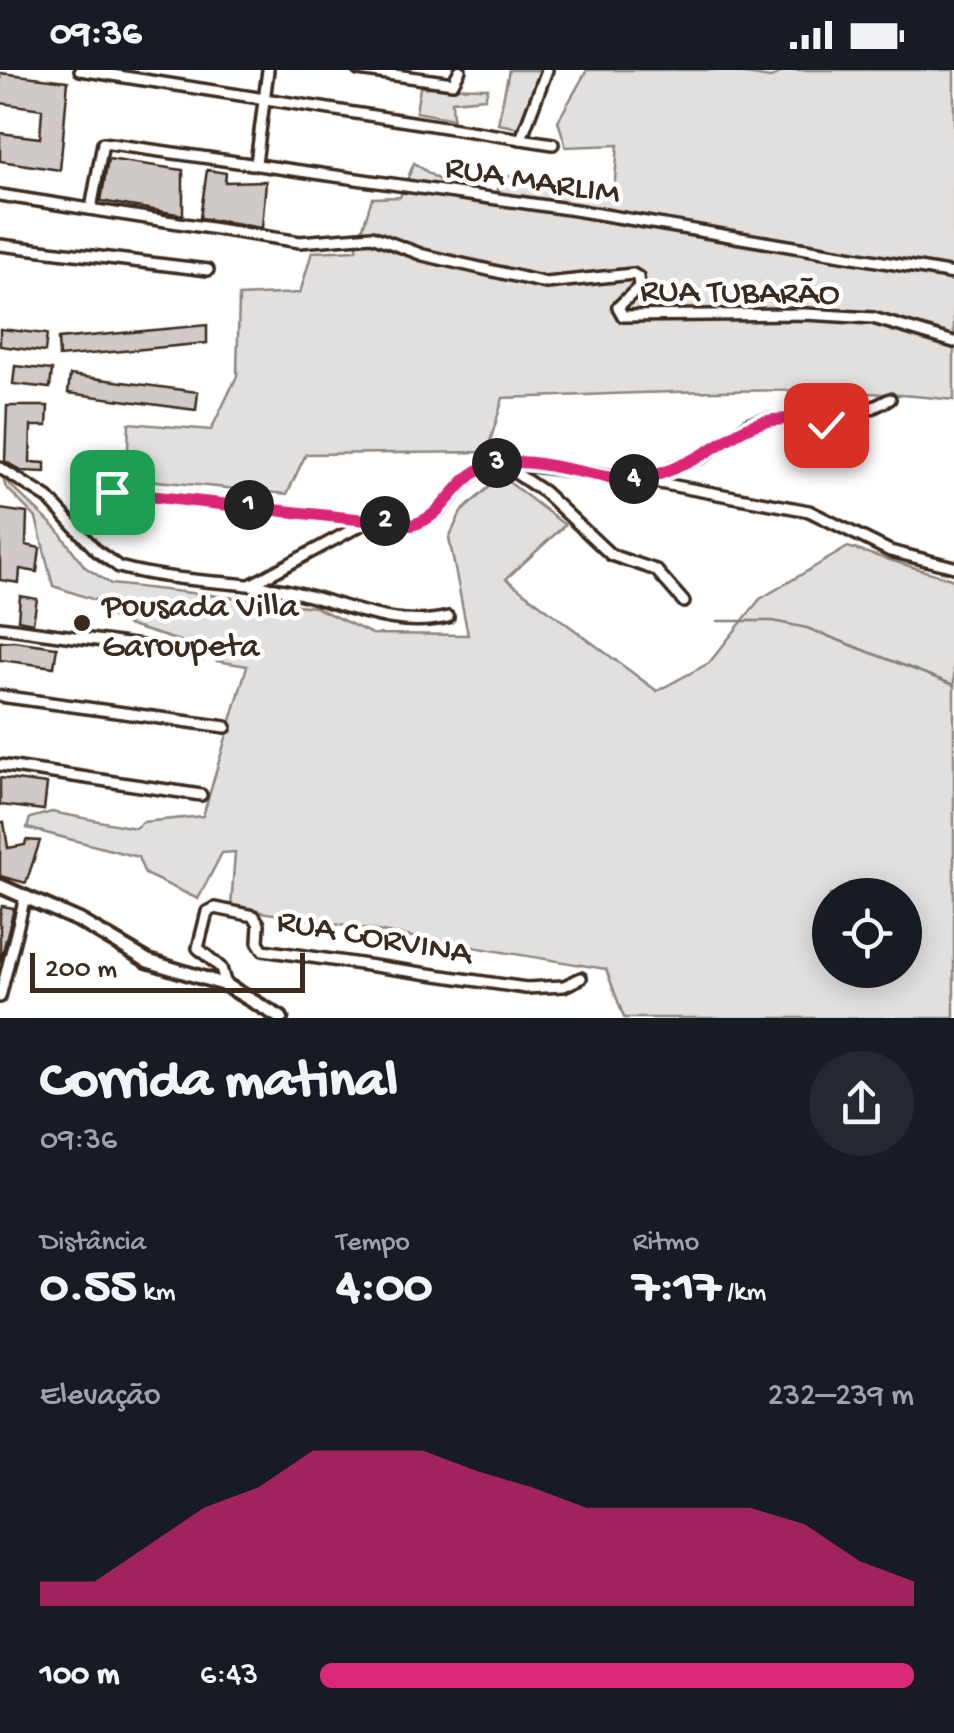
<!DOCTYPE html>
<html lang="pt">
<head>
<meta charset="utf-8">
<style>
	:root { --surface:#171b24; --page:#242831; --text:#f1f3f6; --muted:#9ea1a6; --accent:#db2777 }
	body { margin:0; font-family:"Gochi Hand",sans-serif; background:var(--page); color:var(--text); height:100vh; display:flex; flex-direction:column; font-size:38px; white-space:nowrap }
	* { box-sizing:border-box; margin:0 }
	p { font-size:32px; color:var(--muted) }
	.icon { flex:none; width:55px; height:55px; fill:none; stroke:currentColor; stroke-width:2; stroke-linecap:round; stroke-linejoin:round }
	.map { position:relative; height:948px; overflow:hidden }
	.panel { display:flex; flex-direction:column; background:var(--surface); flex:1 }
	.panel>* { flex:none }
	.tools { position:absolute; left:812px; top:808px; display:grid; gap:20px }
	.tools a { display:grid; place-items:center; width:110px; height:110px; border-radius:50%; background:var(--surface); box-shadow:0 5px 25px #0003; font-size:50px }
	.scale { position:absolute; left:30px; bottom:25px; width:275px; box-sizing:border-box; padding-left:10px; border:5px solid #3b2a1e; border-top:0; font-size:28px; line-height:35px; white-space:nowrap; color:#3b2a1e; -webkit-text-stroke:8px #fff; paint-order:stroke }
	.pin { position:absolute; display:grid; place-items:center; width:85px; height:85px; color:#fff; margin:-42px; border-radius:20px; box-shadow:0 5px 15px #0006 }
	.km { position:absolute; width:50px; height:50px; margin:-25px; border-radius:50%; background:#222; color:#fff; font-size:28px; line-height:50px; text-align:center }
	.round { display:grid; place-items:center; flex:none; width:105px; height:105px; border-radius:52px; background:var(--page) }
	.summary { display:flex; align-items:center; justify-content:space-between; height:170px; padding:0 40px }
	h1 { font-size:55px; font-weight:800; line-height:75px }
	.metrics { display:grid; grid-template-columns:repeat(3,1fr); gap:15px; height:170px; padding:10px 40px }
	.metrics div { display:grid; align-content:center }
	.metrics b { font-size:50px; font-weight:800 }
	.metrics small { font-size:28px; font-weight:400 }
	.metrics p { font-size:28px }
	.chart { height:280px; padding:20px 40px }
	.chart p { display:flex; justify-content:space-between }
	.chart svg { width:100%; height:180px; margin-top:10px; fill:var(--accent); opacity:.7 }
	ul { padding:0 40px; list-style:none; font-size:32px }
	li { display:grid; grid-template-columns:160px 120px 1fr; align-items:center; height:75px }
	li i { height:25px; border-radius:12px; background:var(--accent) }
	.status { display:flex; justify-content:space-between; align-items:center; height:70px; padding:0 50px; background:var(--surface); direction:ltr }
	.status svg { height:28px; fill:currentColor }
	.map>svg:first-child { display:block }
	.green { fill:#e2e0de; stroke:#8e857e; stroke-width:2.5; fill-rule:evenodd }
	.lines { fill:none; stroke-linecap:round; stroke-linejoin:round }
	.stream { stroke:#887e77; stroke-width:2.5 }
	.building { fill:#cfcac7; stroke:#3b2a1e; stroke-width:2.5 }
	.minor-casing { stroke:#3b2a1e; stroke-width:16 }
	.major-casing { stroke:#3b2a1e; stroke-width:19 }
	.minor { stroke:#fff; stroke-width:9 }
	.major { stroke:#fff; stroke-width:11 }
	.route-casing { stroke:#fff; stroke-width:20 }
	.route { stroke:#db2777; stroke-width:12 }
	.poi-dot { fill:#3b2a1e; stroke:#fff; stroke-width:4 }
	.labels { text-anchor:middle; stroke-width:9; stroke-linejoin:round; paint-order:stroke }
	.street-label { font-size:35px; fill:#3b2a1e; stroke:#fff }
	.poi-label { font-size:35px; fill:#3b2a1e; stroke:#fff; text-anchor:start }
</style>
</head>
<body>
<div class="status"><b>09:36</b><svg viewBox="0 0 49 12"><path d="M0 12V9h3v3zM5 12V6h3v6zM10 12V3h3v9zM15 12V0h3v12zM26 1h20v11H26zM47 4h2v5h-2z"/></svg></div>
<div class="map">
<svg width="954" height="948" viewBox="0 0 954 948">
	<rect width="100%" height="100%" fill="#fff"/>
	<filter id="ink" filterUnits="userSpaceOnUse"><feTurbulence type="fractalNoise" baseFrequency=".01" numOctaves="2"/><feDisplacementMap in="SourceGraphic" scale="20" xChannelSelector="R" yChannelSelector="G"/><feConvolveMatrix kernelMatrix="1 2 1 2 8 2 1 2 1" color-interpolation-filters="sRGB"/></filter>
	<g filter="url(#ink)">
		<!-- green -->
		<g class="green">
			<path d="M509,0H540L519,58L498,54Z"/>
			<path d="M587,0H719L771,8L786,0H954V330C805,313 652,323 503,328L487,382L306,384L287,424L127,408L129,353L211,360L237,306L239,226L300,223L312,182L356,180L372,128L400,127L414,93L468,130L496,131L500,105L614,121L618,75L566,77L558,51Z"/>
			<path d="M420,17L488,18L485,28L452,31L453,49L416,42Z"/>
			<path d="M501,406L565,455L506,509L657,621L709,593L760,529L848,477L954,510V948H624L606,899L231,837L235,782L222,783L198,829L145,804L138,787L27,758L30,748L52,742L135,758L143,752L203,746L247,596L217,591L196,576L127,555L104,542L95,530L53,516L36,448L5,416L4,409L57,459L85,497L111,514L315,537L372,564L468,565L449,468L461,442ZM830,825H905V900H830Z"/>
		</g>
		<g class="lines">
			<!-- stream -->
			<path class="stream" d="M718,551H773L807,558L954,615"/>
		</g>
		<!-- building -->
		<g class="building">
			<path d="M0,3L68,11L60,100L0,91V63L40,68L42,39L0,33Z"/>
			<path d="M108,89L183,100V145L101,131Z"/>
			<path d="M207,100L226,103L225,112L266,111L262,158L200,148Z"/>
			<path d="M207,255V273L59,287L58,269Z"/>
			<path d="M0,259L47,264L45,282L0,276Z"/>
			<path d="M15,296L52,300L50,318L13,314Z"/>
			<path d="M70,305L198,322L196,340L68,323Z"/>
			<path d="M7,336H48L47,356H31L30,392L45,393V402L21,401L5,391Z"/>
			<path d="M0,439L27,443L26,475L40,478L37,502L20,499L19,513L0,510Z"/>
			<path d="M20,526L37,529L33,553L18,550Z"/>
			<path d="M13,571L57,577L54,597L0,590V572Z"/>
			<path d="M0,708L47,714L44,740L0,735Z"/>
			<path d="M0,752H4L8,778L25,775L26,770L40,771L26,813L0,806Z"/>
			<path d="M2,836L14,838L0,893V845Z"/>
		</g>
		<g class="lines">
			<!-- minor casing -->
			<g class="minor-casing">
				<g id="minor">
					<path d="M80,0L553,74"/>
					<path d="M358,0L453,13L460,0"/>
					<path d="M521,69L547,0"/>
					<path d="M256,93L268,0"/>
					<path d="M0,125L300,172L372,166L423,185L546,213L633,204L638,207L639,217L618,237L623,246L805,244L873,248L954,272"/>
					<path d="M91,139L103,73L575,140L954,204"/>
					<path d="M0,175L208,200"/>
					<path d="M502,394L544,422L611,485L656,500L684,532"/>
					<path d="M0,398L48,428L97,481L119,497C170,511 222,511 273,518C333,526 386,562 448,547"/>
					<path d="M645,409L702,387L750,353L769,349L838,355L890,329"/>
					<path d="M112,421L411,455C458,446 454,389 518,394L643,410L809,441L890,481L954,497"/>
					<path d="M252,514L374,448"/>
					<path d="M0,557L200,584"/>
					<path d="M0,626L226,657"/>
					<path d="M0,695L201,725"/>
					<path d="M226,915L221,898L198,878L207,842L215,838L254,846L259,854L258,872L263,880L526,918L564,916L581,908"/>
					<path d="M0,927L25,827"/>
				</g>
			</g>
			<!-- major casing -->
			<g class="major-casing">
				<path id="major" d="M0,816L80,851L148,891L226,915L281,948"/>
			</g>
			<!-- minor -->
			<use href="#minor" class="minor"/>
			<!-- major -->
			<use href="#major" class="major"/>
		</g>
	</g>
	<g class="lines" filter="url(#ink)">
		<!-- route casing -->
		<g class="route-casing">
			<path id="route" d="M112,422L411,455C446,448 453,408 488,396C531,381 595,412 641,410C650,409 661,403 670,400C737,375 743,334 826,355"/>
		</g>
		<!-- route -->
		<use href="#route" class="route"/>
	</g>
	<!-- markers -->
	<circle class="poi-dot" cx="82" cy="553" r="10"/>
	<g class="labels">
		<!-- street labels -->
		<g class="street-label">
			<text transform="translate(533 107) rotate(9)" y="12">RUA MARLIM</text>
			<text transform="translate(740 219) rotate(1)" y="12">RUA TUBARÃO</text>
			<text transform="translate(375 864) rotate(10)" y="12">RUA CORVINA</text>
		</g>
		<!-- poi labels -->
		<g class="poi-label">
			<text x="102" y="545">Pousada Villa<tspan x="102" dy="40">Garoupeta</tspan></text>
		</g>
	</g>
</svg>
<div class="tools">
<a><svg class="icon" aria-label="locate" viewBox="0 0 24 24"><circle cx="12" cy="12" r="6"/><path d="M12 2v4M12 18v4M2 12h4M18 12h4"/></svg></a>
</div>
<div class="scale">200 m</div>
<div class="pin" style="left:112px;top:422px;background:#1e9e55"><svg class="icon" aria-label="arrive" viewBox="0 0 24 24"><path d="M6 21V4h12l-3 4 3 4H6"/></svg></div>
<div class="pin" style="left:826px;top:355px;background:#d93025"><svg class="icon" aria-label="check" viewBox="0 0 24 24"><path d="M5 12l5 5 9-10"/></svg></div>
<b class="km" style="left:249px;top:435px">1</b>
<b class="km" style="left:385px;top:451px">2</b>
<b class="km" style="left:497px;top:393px">3</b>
<b class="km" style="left:634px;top:409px">4</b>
</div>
<section class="panel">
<div class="summary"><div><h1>Corrida matinal</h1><p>09:36</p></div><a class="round"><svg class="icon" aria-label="share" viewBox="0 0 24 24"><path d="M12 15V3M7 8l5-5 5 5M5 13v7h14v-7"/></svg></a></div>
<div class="metrics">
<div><p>Distância</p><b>0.55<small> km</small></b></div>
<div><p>Tempo</p><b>4:00</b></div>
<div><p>Ritmo</p><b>7:17<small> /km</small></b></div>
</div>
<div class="chart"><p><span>Elevação</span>232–239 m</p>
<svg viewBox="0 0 160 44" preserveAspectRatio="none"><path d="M0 44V38L10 38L20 29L30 20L40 15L50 6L60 6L70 6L80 11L90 15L100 20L110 20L120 20L130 20L140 24L150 33L160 38V44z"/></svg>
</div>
<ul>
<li><b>100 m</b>6:43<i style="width:100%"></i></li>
</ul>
</section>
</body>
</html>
